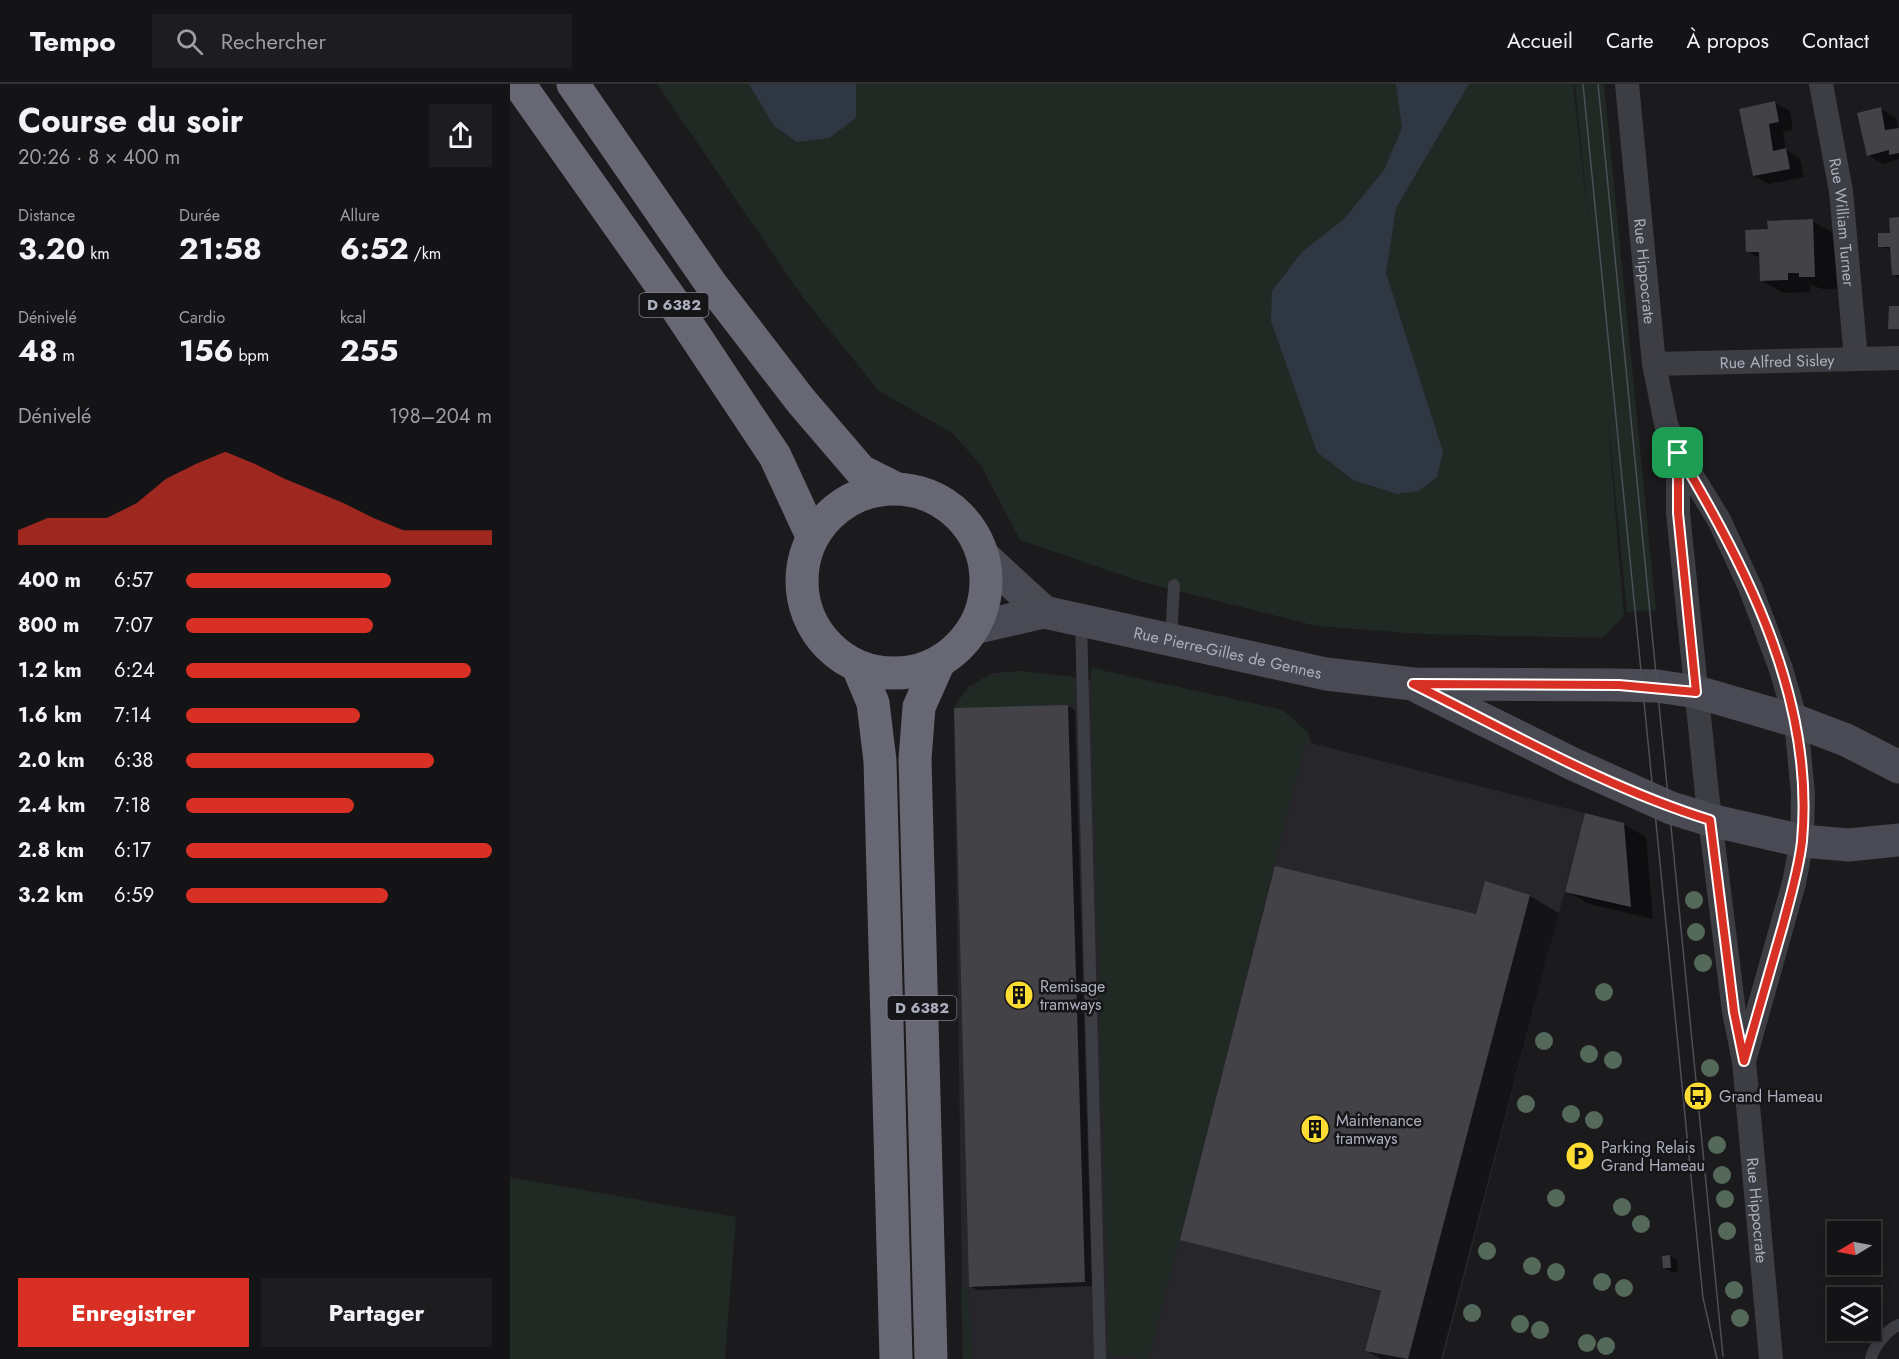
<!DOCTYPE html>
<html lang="fr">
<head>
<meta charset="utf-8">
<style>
	:root { --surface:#141416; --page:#1d1d1f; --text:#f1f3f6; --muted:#9d9ea1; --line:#333335; --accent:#d93025 }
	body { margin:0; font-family:Jost,sans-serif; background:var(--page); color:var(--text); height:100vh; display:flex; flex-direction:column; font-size:22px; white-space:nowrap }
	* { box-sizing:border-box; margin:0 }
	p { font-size:20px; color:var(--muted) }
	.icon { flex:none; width:33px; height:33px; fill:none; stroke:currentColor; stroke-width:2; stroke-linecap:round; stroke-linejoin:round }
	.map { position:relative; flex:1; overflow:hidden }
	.panel { display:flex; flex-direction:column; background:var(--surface); width:510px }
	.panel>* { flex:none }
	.needle { width:39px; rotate:260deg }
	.tools { position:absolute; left:1317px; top:1137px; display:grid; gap:12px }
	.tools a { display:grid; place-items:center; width:54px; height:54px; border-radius:0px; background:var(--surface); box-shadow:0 3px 15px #0003,0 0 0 2px var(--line); font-size:30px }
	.pin { position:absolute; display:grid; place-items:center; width:51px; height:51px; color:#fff; margin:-26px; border-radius:12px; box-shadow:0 3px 9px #0006 }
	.round { display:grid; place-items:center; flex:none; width:63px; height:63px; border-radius:0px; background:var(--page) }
	.summary { display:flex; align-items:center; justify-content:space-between; height:102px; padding:0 18px }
	h1 { font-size:33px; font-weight:700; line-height:45px }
	.metrics { display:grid; grid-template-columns:repeat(3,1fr); gap:9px; height:102px; padding:6px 18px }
	.metrics div { display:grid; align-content:center }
	.metrics b { font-size:30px; font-weight:700 }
	.metrics small { font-size:16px; font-weight:400 }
	.metrics p { font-size:16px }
	.chart { height:168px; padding:12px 18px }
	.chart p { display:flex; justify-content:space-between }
	.chart svg { width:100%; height:108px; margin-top:6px; fill:var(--accent); opacity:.7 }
	.primary-button { display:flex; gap:12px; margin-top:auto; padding:12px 18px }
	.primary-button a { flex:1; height:69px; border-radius:0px; background:var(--accent); color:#fff; font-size:24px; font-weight:700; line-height:69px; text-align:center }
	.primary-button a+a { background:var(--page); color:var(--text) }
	ul { padding:0 18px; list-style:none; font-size:20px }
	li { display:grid; grid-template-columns:96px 72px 1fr; align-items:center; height:45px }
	li i { height:15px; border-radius:8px; background:var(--accent) }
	header { display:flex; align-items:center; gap:36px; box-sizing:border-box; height:84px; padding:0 30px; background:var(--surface); border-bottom:2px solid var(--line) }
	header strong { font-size:28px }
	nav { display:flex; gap:33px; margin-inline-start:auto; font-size:21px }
	.search { width:420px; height:54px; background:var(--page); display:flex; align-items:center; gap:15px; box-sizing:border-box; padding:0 21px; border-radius:0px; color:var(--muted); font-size:22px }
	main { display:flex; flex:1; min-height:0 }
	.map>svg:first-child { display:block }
	.built { fill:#27262a }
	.green { fill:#202923 }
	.water { fill:#2f3743 }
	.shadow { fill:#0007 }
	.building { fill:#424247 }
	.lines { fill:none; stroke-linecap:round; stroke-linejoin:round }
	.lane { stroke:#3d3d44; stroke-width:12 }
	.street { stroke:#3d3d44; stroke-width:24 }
	.secondary { stroke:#494a53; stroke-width:33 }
	.highway { stroke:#676874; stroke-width:33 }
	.tram { stroke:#4e4f58; stroke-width:1.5 }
	.tree { fill:#54695a }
	.route-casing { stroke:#fff; stroke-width:12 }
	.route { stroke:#d93025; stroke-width:8 }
	.labels { text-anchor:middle; stroke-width:5; stroke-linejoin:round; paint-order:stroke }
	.shield { fill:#161518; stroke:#7f818c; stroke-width:1.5 }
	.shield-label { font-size:15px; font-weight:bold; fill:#acafbd }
	.street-label { font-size:16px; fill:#acafbd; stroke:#161518 }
	.poi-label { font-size:16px; fill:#acafbd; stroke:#161518; text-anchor:start }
</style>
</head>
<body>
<header>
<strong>Tempo</strong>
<div class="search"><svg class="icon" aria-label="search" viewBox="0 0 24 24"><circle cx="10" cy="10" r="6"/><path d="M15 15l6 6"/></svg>Rechercher</div>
<nav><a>Accueil</a><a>Carte</a><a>À propos</a><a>Contact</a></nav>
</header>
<main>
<section class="panel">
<div class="summary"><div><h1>Course du soir</h1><p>20:26 · 8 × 400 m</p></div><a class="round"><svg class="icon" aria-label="share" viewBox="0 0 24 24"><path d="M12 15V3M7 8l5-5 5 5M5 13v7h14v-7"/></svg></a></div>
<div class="metrics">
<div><p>Distance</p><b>3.20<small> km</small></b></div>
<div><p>Durée</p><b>21:58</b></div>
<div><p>Allure</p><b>6:52<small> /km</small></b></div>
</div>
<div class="metrics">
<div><p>Dénivelé</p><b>48<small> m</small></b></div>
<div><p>Cardio</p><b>156<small> bpm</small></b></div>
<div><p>kcal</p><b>255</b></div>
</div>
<div class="chart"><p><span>Dénivelé</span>198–204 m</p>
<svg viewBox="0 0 160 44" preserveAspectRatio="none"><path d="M0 44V38L10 33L20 33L30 33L40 27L50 17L60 11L70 6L80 11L90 17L100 22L110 27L120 33L130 38L140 38L150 38L160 38V44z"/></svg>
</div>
<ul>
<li><b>400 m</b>6:57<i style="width:67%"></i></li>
<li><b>800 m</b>7:07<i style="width:61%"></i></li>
<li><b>1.2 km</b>6:24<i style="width:93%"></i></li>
<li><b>1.6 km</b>7:14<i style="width:57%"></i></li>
<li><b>2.0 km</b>6:38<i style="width:81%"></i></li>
<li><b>2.4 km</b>7:18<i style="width:55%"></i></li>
<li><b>2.8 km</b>6:17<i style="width:100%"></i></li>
<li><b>3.2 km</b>6:59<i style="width:66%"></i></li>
</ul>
<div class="primary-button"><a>Enregistrer</a><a>Partager</a></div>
</section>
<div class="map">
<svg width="1389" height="1275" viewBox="0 0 1389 1275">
	<rect width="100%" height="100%" fill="#1b1a1d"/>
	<!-- built -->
	<path class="built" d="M581,584L773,626L798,649L801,659L1075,729L933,1275H453L444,624L458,603L482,589L511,587L581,596Z"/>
	<!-- green -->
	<g class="green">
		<path d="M147,0H1063L1079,143L1065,0H1094L1146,526L1117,528L1097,326L1114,532L1092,554L912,550L806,542L632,498L510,456L470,380L442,349L369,307L294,215Z"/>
		<path d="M581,584L773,626L798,649L639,1275L599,1272Z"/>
		<path d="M511,587L564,593L565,622L444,624C459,596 482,589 511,587Z"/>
		<path d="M0,1093L226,1133L215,1275H0Z"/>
		<path d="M451,1203H459L461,1275H453Z"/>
	</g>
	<!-- water -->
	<g class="water">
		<path d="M239,0H346V34L319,54L287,58L264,42Z"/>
		<path d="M886,0H959L886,124L876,189L933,368L927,393L909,407L887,410L843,396L807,368L761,237L762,207L792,168L834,135L874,86L892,44Z"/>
	</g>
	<!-- shadow -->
	<g class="shadow">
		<path d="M1265,19L1280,27L1283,46L1273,48L1276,66L1290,75L1294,93L1259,100L1244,92Z"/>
		<path d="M1371,25L1386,34L1389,46V75L1373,80L1358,71Z"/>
		<path d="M1389,135V194L1383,190L1382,166L1370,162L1381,150Z"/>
		<path d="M1302,137L1325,150L1327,205H1313L1300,201V208L1273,209L1251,196V175L1237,167L1259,147Z"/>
		<path d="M558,622L565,626L582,1202L467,1206L460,1202Z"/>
		<path d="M1113,740L1136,753L1143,835L1079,820L1056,807Z"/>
		<path d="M976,799L1020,812L1049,829L931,1275H871L857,1267L872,1208L672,1155L967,832Z"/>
		<path d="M1160,1172L1167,1176L1168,1187L1162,1188L1155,1184Z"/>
	</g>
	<!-- building -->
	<g class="building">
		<path d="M1265,17L1269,38L1259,40L1263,67L1276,64L1280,85L1243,92L1229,25Z"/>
		<path d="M1371,23L1375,46L1389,44V69L1379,71V66L1357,72L1347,29Z"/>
		<path d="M1389,133V191H1382L1380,163H1368V149H1380L1379,134Z"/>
		<path d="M1303,135L1305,193H1289V189H1278V196L1250,197L1249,168H1236L1235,146L1258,145L1257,137Z"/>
		<path d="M1379,222H1389V245H1378Z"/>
		<path d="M558,621L575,1198L459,1203L444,624Z"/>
		<path d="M1075,729L1114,739L1121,823L1055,808Z"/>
		<path d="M765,782L966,830L975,797L1020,811L898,1275L855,1267L871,1207L670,1156Z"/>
		<path d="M1160,1171L1161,1184H1153L1152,1172Z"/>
	</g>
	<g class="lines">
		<!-- lane -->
		<g class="lane">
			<path d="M571,538L590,1275"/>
			<path d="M661,554L664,501"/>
			<path d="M1361,1275C1363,1263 1378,1245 1389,1241"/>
		</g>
		<!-- street -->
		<g class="street">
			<path id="s1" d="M1117,0L1144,280L1156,340L1168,369L1209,436L1240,503L1271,585L1286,637L1293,710L1292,757L1284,799L1234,977"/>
			<path id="s2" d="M1311,0L1331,107L1346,275"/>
			<path id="s3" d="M1144,280L1389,274"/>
			<path id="s4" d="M1168,369V429L1197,710L1224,928L1234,977L1261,1275"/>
		</g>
		<!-- secondary -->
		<g class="secondary">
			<path d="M473,472L534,528"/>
			<path id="s5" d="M464,544L534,528L816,590L903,600L1109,601L1147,602L1187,608L1286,637L1336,656L1389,683"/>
			<path d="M910,604L1065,681L1161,724L1200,736L1292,757L1339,761L1389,756"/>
		</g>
		<!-- highway -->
		<g class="highway">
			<path d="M9,0L158,211L265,372L302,452"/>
			<path d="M63,0L201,200L291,317L351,387L383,403"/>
			<circle cx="384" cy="497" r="92"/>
			<path d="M348,583L363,619L370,677L386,1275"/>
			<path d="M421,1275L405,675L409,623L429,578"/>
		</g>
		<!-- tram -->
		<g class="tram">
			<path d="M1073,0L1193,1214L1207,1275"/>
			<path d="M1088,0L1213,1272"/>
		</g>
	</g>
	<!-- trees -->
	<g class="tree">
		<circle cx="1184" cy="816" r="9"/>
		<circle cx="1186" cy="848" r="9"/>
		<circle cx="1193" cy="879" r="9"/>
		<circle cx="1094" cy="908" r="9"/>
		<circle cx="1034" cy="957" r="9"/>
		<circle cx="1079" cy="970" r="9"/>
		<circle cx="1103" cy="976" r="9"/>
		<circle cx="1200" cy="984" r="9"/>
		<circle cx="1016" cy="1020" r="9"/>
		<circle cx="1061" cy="1030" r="9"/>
		<circle cx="1084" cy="1036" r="9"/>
		<circle cx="1207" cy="1061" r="9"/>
		<circle cx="1212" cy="1091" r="9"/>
		<circle cx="1046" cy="1114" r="9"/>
		<circle cx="1215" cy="1115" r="9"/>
		<circle cx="1112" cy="1123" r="9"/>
		<circle cx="1131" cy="1140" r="9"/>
		<circle cx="1217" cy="1147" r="9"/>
		<circle cx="977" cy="1167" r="9"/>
		<circle cx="1022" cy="1182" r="9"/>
		<circle cx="1046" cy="1188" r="9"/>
		<circle cx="1092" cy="1198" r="9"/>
		<circle cx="1114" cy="1204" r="9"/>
		<circle cx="1224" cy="1206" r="9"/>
		<circle cx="962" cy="1229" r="9"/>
		<circle cx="1230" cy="1234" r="9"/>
		<circle cx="1010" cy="1240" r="9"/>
		<circle cx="1030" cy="1246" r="9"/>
		<circle cx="1077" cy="1259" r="9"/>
		<circle cx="1096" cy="1262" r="9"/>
	</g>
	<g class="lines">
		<!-- route casing -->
		<g class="route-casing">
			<path id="route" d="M1168,369C1238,485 1305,618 1292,757C1289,785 1280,814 1273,841C1260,886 1247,932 1234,977L1224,928L1200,736C1097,704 1000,648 903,600L1109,601L1186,608L1168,429Z"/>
		</g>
		<!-- route -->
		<use href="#route" class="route"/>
	</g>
	<!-- icons -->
	<defs>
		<g id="building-disc" transform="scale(1.5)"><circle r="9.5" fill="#fddc33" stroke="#161518"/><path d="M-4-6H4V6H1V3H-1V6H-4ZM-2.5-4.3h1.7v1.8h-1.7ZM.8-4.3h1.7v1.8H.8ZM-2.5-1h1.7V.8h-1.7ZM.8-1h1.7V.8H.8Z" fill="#111"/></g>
		<g id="bus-disc" transform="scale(1.5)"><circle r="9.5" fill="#fddc33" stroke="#161518"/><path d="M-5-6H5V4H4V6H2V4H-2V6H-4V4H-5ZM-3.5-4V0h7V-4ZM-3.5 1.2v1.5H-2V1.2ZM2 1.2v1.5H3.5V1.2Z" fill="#111"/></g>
		<g id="parking-disc" transform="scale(1.5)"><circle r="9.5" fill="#fddc33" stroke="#161518"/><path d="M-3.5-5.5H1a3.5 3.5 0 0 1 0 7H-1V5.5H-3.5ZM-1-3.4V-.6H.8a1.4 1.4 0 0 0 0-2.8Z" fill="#111"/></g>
	</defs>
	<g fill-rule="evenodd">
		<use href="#building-disc" x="509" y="911"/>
		<use href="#bus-disc" x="1188" y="1012"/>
		<use href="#building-disc" x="805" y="1045"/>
		<use href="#parking-disc" x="1070" y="1072"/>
	</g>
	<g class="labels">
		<!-- shield labels -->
		<g class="shield">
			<rect x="129.5" y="209" width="69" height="24" rx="4.5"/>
			<rect x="377.5" y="912" width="69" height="24" rx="4.5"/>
		</g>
		<g class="shield-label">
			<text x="164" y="226">D 6382</text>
			<text x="412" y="929">D 6382</text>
		</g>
		<!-- street labels -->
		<g class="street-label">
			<text dy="6" stroke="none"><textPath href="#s2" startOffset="140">Rue William Turner</textPath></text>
			<text dy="6" stroke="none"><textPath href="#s1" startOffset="188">Rue Hippocrate</textPath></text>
			<text dy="6" stroke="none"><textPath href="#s3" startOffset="123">Rue Alfred Sisley</textPath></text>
			<text dy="6" stroke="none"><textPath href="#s5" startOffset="260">Rue Pierre-Gilles de Gennes</textPath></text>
			<text dy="6" stroke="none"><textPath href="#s4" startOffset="762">Rue Hippocrate</textPath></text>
		</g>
		<!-- poi labels -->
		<g class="poi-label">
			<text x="530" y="908">Remisage<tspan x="530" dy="18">tramways</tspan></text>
			<text x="1209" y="1018">Grand Hameau</text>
			<text x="826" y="1042">Maintenance<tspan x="826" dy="18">tramways</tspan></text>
			<text x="1091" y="1069">Parking Relais<tspan x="1091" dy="18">Grand Hameau</tspan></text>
		</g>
	</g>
</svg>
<div class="tools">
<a><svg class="needle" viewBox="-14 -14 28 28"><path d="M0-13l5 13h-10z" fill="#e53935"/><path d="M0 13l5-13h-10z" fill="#9d9ea1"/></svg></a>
<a><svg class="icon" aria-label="layers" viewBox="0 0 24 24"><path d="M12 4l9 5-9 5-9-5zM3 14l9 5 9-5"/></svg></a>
</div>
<div class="pin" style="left:1168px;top:369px;background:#1e9e55"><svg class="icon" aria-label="arrive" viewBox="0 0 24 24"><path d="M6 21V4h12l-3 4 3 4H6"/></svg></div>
</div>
</main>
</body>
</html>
